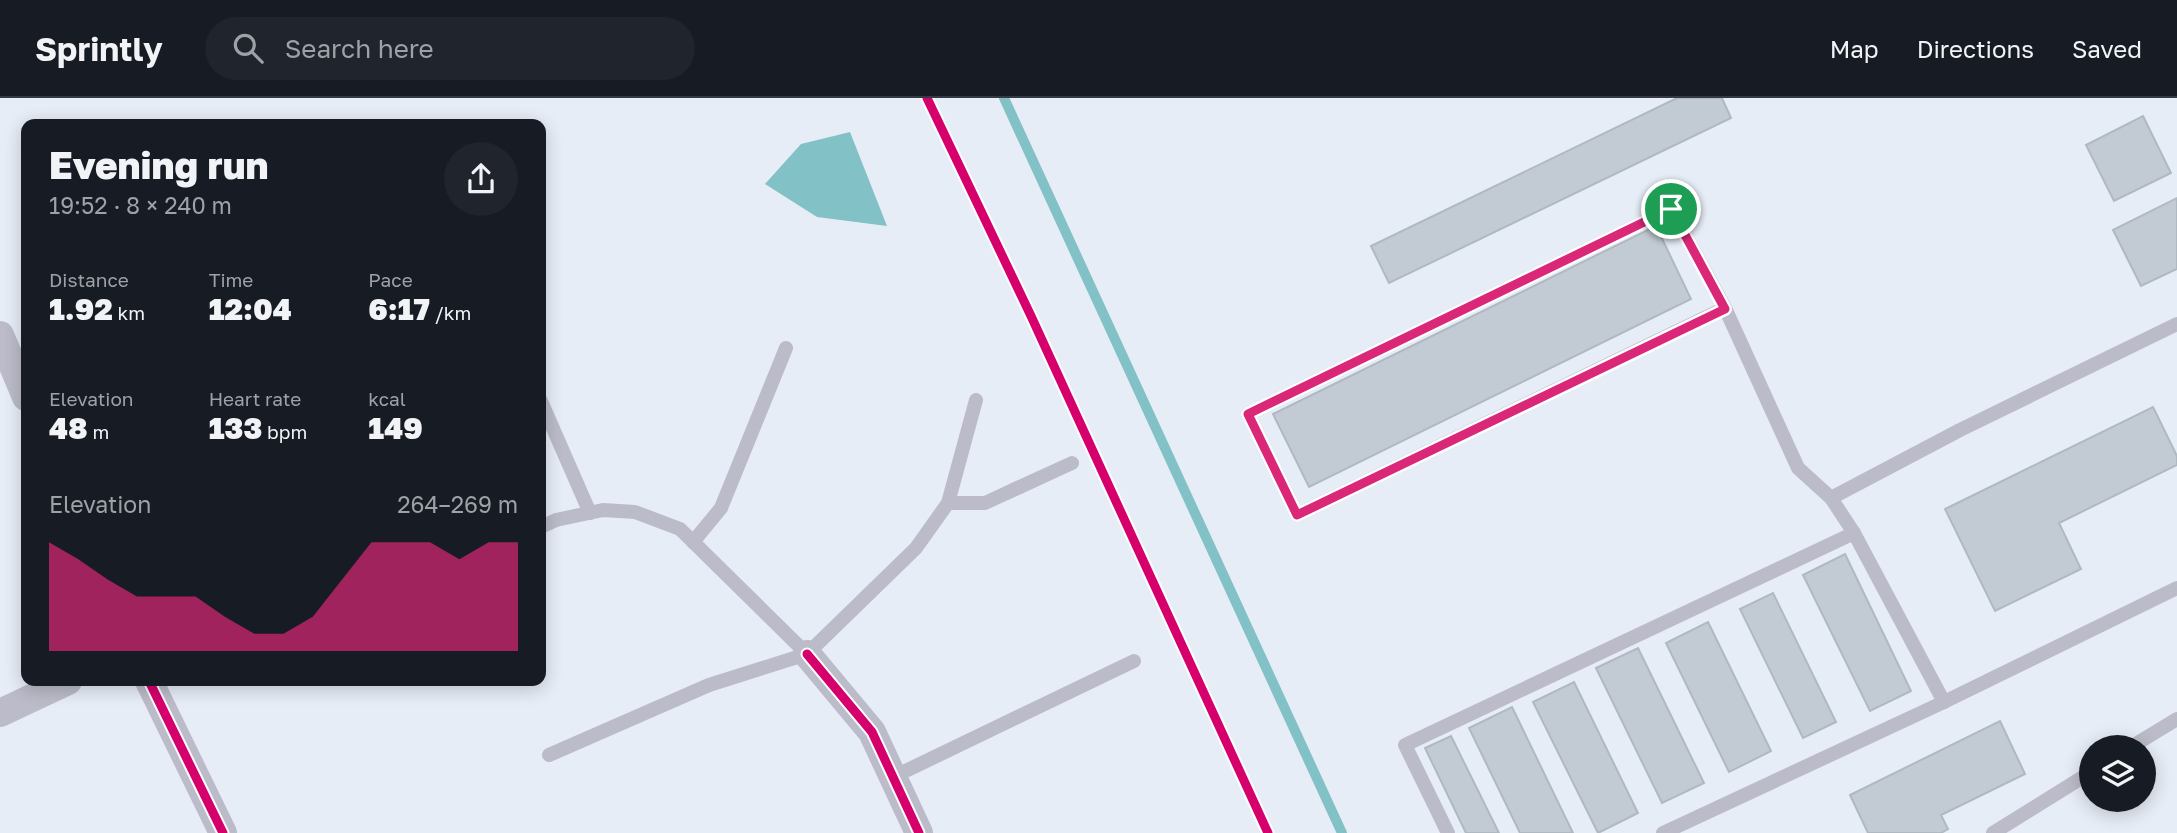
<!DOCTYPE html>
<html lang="en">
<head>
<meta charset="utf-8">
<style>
	:root { --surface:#171b24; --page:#20242c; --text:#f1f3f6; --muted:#9ea1a6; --line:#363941; --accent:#db2777 }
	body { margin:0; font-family:"Golos Text",sans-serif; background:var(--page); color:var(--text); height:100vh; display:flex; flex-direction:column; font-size:26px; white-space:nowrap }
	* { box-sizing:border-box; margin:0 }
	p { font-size:23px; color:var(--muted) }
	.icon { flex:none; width:38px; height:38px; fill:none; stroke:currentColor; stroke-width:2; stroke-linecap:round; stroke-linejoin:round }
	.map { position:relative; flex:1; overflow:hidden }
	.panel { position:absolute; left:21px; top:21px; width:525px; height:567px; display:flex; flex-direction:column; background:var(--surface); border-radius:14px; box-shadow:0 4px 18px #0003 }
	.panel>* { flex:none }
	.buttons { position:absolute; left:2079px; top:637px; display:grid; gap:14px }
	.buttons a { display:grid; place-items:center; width:77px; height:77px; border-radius:50%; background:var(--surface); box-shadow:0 4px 18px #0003; font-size:35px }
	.pin { position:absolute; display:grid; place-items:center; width:60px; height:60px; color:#fff; margin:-30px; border:4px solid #fff; border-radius:50%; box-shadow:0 2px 7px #0007 }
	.round { display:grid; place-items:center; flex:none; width:74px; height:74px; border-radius:37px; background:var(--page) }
	.headline { display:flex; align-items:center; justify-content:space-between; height:119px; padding:0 28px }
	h1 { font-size:38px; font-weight:800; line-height:52px }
	.metrics { display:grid; grid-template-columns:repeat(3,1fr); gap:10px; height:119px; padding:7px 28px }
	.metrics div { display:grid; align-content:center }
	.metrics b { font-size:30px; font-weight:800 }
	.metrics small { font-size:19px; font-weight:400 }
	.metrics p { font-size:19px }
	.chart { height:196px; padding:14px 28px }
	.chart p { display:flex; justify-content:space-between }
	.chart svg { width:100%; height:126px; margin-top:7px; fill:var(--accent); opacity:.7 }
	header { display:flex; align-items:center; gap:42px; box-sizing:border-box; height:98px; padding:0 35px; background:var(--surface); border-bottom:2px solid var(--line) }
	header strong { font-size:33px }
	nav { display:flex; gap:38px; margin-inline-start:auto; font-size:24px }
	.search { width:490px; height:63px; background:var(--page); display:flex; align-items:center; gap:18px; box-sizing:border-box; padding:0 24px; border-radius:38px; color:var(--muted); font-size:26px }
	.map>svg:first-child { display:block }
	.water { fill:#82c2c7 }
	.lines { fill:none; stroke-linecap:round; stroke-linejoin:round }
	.stream { stroke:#82c2c7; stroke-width:10 }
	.building { fill:#c2cbd3; stroke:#b0b9c1; stroke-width:2 }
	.service { stroke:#bcbbc9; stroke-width:14 }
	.minor { stroke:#bcbbc9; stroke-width:28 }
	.cycleway-casing { stroke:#fff; stroke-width:13 }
	.cycleway { stroke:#d6006c; stroke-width:9 }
	.route-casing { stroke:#fff; stroke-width:14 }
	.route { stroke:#db2777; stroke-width:9 }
</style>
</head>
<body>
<header>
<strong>Sprintly</strong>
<div class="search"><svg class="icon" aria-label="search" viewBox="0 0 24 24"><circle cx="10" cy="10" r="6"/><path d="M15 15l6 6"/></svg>Search here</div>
<nav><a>Map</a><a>Directions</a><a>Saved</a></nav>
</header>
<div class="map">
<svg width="2177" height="735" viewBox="0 0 2177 735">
	<rect width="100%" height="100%" fill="#e7edf7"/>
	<!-- water -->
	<path class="water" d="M850,34L887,128L817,119L765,86L801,46Z"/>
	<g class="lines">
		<!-- stream -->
		<path class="stream" d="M1004,0L1342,735"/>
	</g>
	<!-- building -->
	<g class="building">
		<path d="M1677,0H1722L1731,20L1389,185L1371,148Z"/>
		<path d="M2143,18L2171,75L2114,103L2086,47Z"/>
		<path d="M2177,100V171L2141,188L2113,132Z"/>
		<path d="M1656,128L1691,201L1309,389L1273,316Z"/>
		<path d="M2153,309L2177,358V367L2059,425L2081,471L1995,513L1945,411Z"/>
		<path d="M1845,456L1911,593L1870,613L1803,477Z"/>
		<path d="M1773,495L1836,624L1803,640L1740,511Z"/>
		<path d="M1708,524L1771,653L1729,674L1666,545Z"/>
		<path d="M1638,550L1704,685L1662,705L1596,570Z"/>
		<path d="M1574,584L1638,715L1598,735L1533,604Z"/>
		<path d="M1512,609L1573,735H1520L1469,630Z"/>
		<path d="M2000,623L2025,676L1941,717L1948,731L1941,735H1868L1850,697Z"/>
		<path d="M1451,638L1499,735H1466L1425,650Z"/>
	</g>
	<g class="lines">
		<!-- service -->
		<g class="service">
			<path d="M1725,210L1671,111L1248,316L1297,417L1725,210L1798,370L1831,400"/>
			<path d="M541,303L590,415"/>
			<path d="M948,405H985L1072,365"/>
			<path d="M541,429L556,422L603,412L635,414L680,431L807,556"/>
			<path d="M1854,435L1944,604"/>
			<path d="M693,444L721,410L786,250"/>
			<path d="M2131,649L2177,621"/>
			<path d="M549,657L709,587L807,556L916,450L948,405L976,302"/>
			<path d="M893,679L1134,563"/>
			<path d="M1448,735L1405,647L1854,435L1831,400L1960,332L2177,226"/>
			<path d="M1663,735L1944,604L2177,490"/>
			<path d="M1993,735L2091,674"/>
		</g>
		<!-- minor -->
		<g class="minor">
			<path d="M0,237L26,299"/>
			<path d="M807,556L872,634L919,735"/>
			<path d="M149,583L223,735"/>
			<path d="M0,615L68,583"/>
		</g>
		<!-- cycleway casing -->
		<g class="cycleway-casing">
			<g id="cycleway">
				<path d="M927,0L1031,218L1268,735"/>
				<path d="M807,556L872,634L919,735"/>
				<path d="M149,583L223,735"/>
			</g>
		</g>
		<!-- cycleway -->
		<use href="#cycleway" class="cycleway"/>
	</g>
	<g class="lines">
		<!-- route casing -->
		<g class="route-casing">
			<path id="route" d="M1671,111L1725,211L1297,417L1248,316Z"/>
		</g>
		<!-- route -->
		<use href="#route" class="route"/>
	</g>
</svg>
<div class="buttons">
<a><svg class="icon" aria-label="layers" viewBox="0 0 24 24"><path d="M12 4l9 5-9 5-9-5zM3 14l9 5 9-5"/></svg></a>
</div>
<div class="pin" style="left:1671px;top:111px;background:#1e9e55"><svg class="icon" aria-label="arrive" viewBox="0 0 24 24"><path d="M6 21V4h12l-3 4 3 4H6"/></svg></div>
<section class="panel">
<div class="headline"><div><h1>Evening run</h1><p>19:52 · 8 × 240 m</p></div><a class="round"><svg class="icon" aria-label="share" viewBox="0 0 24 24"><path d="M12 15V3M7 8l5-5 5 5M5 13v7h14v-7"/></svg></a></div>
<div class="metrics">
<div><p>Distance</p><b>1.92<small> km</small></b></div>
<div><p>Time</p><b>12:04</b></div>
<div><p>Pace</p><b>6:17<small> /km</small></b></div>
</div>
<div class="metrics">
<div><p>Elevation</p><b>48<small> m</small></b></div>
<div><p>Heart rate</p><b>133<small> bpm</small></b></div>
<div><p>kcal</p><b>149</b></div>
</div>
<div class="chart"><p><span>Elevation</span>264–269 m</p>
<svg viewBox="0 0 160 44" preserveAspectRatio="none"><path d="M0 44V6L10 12L20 19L30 25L40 25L50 25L60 32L70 38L80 38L90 32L100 19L110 6L120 6L130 6L140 12L150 6L160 6V44z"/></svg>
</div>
</section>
</div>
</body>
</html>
